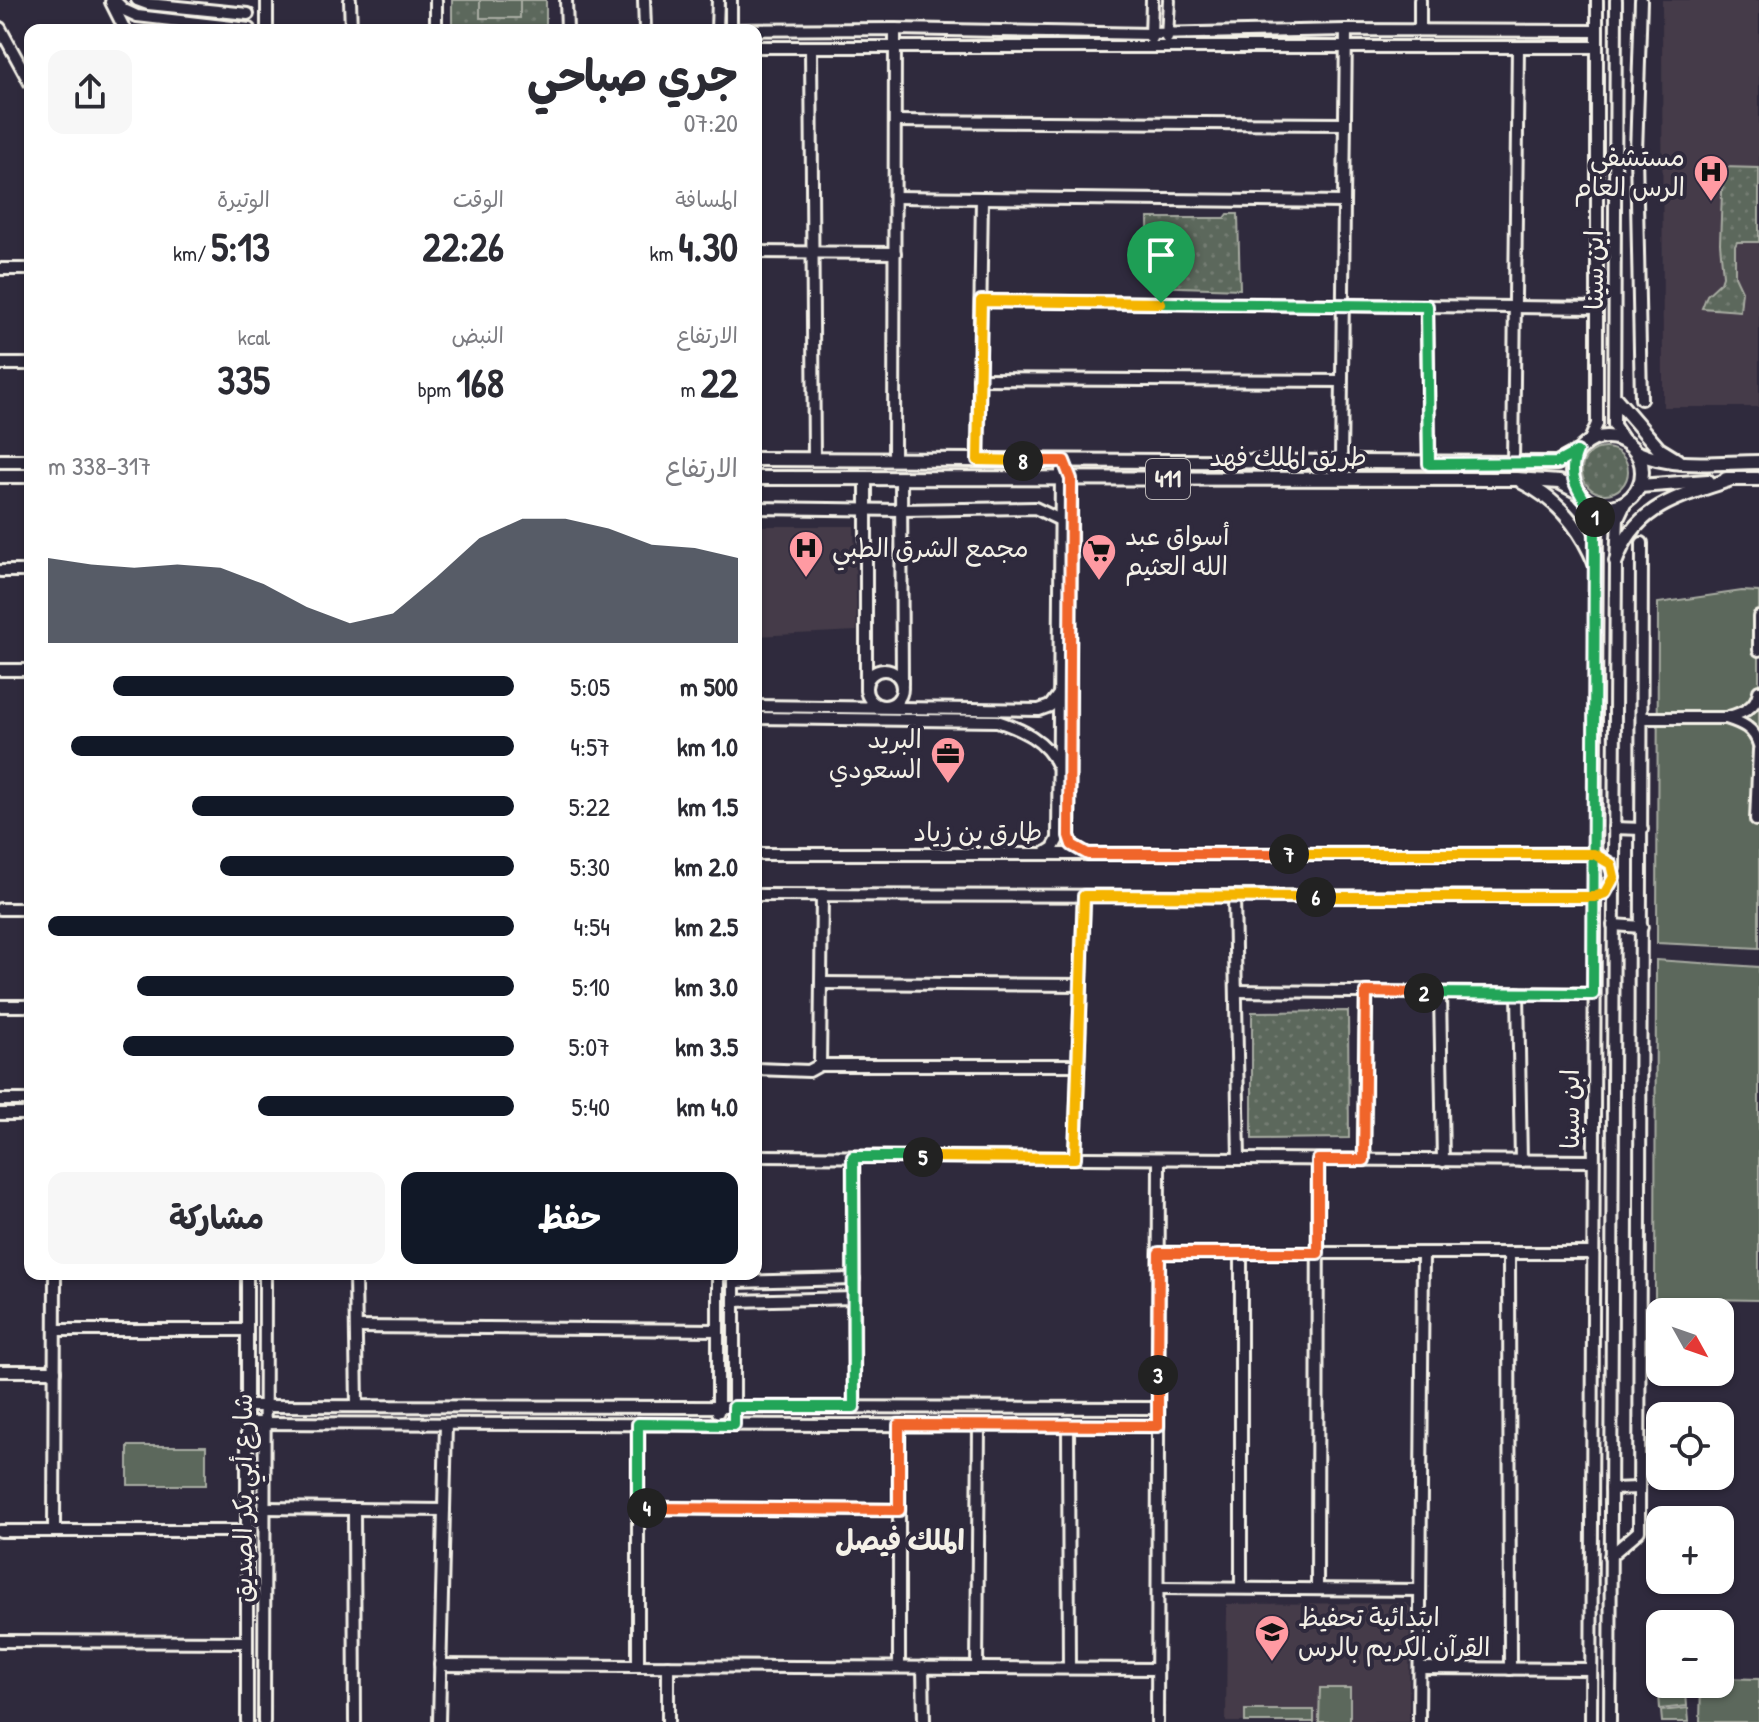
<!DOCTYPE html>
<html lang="ar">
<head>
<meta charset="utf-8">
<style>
	:root { --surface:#fff; --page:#f7f7f7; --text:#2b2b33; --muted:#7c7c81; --accent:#111827 }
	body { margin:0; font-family:"Patrick Hand","Playpen Sans Arabic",sans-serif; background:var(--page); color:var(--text); direction:rtl; height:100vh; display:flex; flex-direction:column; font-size:30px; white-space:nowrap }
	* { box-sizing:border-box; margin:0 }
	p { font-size:26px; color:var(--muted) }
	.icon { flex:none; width:44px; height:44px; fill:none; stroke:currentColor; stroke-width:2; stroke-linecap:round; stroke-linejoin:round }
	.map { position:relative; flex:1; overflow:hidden; direction:ltr }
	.details { position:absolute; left:24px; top:24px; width:738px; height:1256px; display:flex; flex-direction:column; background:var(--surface); border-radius:16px; box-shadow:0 2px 6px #0004; direction:rtl }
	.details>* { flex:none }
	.needle { width:52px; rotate:130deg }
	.buttons { position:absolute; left:1646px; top:1298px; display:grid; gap:16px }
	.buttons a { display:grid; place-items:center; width:88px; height:88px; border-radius:16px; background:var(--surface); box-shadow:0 2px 6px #0004; font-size:40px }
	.pin { position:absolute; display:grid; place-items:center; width:68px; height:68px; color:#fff; margin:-82px -34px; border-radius:50% 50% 50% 0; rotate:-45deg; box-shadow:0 0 8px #0007 }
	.pin .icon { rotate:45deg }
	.km { position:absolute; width:40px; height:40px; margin:-20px; border-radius:50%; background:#222; color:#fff; font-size:22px; line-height:40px; text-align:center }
	.round { display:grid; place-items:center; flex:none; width:84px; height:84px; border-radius:16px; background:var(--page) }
	.summary { display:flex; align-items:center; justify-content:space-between; height:136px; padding:0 24px }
	h1 { font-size:44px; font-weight:700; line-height:60px }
	.figures { display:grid; grid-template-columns:repeat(3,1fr); gap:12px; height:136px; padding:8px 24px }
	.figures div { display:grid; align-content:center }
	.figures b { font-size:40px; font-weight:700 }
	.figures small { font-size:22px; font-weight:400 }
	.figures p { font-size:22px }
	.chart { height:224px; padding:16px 24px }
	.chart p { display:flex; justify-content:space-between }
	.chart svg { width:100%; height:144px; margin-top:8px; fill:var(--accent); opacity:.7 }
	.action { display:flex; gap:16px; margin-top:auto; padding:16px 24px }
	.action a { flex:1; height:92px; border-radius:16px; background:var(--accent); color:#fff; font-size:32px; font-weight:700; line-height:92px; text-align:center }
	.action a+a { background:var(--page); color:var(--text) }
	ul { padding:0 24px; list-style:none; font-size:26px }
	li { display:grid; grid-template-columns:128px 96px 1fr; align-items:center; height:60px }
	li i { height:20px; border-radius:10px; background:var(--accent) }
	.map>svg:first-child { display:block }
	.built { fill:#443b48 }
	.grass { fill:url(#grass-dots); stroke:#a8aca2; stroke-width:2 }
	.garden { fill:#5c675b; stroke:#a8aca2; stroke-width:2 }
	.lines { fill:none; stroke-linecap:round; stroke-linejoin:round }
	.minor-casing { stroke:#f4f1e8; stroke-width:16 }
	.major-casing { stroke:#f4f1e8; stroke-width:18 }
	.minor { stroke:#2f2a3d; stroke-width:10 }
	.major { stroke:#2f2a3d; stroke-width:12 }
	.split-1-casing { stroke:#fff; stroke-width:16 }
	.split-2-casing { stroke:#fff; stroke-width:16 }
	.split-3-casing { stroke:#fff; stroke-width:16 }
	.split-4-casing { stroke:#fff; stroke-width:16 }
	.split-5-casing { stroke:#fff; stroke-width:16 }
	.split-6-casing { stroke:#fff; stroke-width:16 }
	.split-7-casing { stroke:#fff; stroke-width:16 }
	.split-8-casing { stroke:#fff; stroke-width:16 }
	.split-9-casing { stroke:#fff; stroke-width:16 }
	.split-1 { stroke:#22a559; stroke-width:10 }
	.split-2 { stroke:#22a559; stroke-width:10 }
	.split-3 { stroke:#f0652b; stroke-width:10 }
	.split-4 { stroke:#f0652b; stroke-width:10 }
	.split-5 { stroke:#22a559; stroke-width:10 }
	.split-6 { stroke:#f5b400; stroke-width:10 }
	.split-7 { stroke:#f5b400; stroke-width:10 }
	.split-8 { stroke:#f0652b; stroke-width:10 }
	.split-9 { stroke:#f5b400; stroke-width:10 }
	.labels { text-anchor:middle; stroke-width:8; stroke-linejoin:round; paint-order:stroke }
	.shield { fill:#2f2a3d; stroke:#b9b5b5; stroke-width:2 }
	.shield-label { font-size:24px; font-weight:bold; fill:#f4f1e8 }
	.poi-label { font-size:26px; fill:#f4f1e8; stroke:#2f2a3d; text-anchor:start }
	.street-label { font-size:26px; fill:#f4f1e8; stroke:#2f2a3d }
	.neighbourhood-label { font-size:28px; font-weight:bold; fill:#f4f1e8; stroke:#2f2a3d }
</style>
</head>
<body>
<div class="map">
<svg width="1759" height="1722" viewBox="0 0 1759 1722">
	<defs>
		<pattern id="grass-dots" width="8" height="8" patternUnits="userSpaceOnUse" patternTransform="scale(2)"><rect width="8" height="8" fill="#5c675b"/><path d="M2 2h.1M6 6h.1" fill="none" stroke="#747d73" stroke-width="1.8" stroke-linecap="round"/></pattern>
	</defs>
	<rect width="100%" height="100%" fill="#2f2a3d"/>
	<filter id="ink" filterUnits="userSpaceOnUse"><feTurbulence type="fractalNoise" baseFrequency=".0125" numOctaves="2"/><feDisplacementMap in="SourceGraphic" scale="16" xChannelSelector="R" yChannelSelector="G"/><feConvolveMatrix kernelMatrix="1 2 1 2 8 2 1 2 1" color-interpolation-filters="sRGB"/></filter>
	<g filter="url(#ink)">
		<!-- built -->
		<g class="built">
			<path d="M1662,0H1759V407H1663Z"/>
			<path d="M756,526H854L857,631L756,636Z"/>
			<path d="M1406,1603L1410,1607L1409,1722H1226L1227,1604Z"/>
		</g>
		<!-- grass -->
		<g class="grass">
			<rect x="452" y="0" width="94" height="30"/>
			<path d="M1723,167L1759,168V242H1737L1735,246V276L1742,291L1740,311L1702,308L1707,295L1721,282L1723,276L1720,243Z"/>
			<path d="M1228,214H1238L1240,289L1149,286L1148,218H1225Z"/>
			<circle cx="1605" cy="471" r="23"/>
			<path d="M1348,1011L1349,1138L1252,1139V1012Z"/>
		</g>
		<!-- garden -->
		<g class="garden">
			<rect x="480" y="0" width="40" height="18"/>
			<path d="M1742,591L1759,592V948L1657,943L1658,603Z"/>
			<path d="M1656,960L1759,967V1300L1655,1298Z"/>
			<rect x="128" y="1446" width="78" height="39"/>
			<path d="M1720,1678L1759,1679V1722H1700L1701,1684H1720Z"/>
			<path d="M1320,1688H1350V1722H1319Z"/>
			<path d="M1686,1692L1687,1706L1660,1709L1659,1695Z"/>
			<path d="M1688,1708L1689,1722H1662L1661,1711Z"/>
			<rect x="1245" y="1710" width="69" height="12"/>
		</g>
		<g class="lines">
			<!-- minor casing -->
			<g class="minor-casing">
				<g id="minor">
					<path d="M114,0L124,10L137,16L249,29"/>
					<path d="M137,0L148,4L248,14"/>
					<path d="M350,0L351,30"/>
					<path d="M436,0V30"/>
					<path d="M566,0L567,30"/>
					<path d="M644,0L645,30"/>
					<path d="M1420,0V30"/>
					<path d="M1616,0L1614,425L1624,440"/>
					<path d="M1641,0L1636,152L1641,399"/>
					<path d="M111,2L125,30"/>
					<path d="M0,28L30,83"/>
					<path d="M267,30V0"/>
					<path d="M717,30L718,0"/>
					<path d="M729,30L895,29L1151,34L1346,30L1597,31"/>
					<path d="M731,30V0"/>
					<path d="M1151,38L1152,0"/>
					<path d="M1167,38L1169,0"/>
					<path d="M756,47H1597"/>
					<path d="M811,47L814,459"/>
					<path d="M895,121L1344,124"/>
					<path d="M895,197L1343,202"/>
					<path d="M756,252L895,253"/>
					<path d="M0,269H30"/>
					<path d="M981,301L1596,308"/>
					<path d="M1427,306L1429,464"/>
					<path d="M0,364H30"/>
					<path d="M979,379L1341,381"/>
					<path d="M1590,440L1597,424V0"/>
					<path d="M894,460L895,29"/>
					<path d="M978,460L982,198"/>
					<path d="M1064,461L1071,479L1069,836L1072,845L1085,853"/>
					<path d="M1513,463L1518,47"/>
					<path d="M1341,464L1346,30"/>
					<path d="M866,478V690"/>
					<path d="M901,478L902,684"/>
					<path d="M1586,500L1597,519L1591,1722"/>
					<path d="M756,508L901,510L1035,508L1060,520"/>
					<path d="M0,571H30"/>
					<path d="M1759,617V650"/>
					<path d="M0,670H30"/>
					<circle cx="884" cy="688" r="18"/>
					<path d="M1759,691C1756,709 1741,713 1726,718C1742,723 1754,728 1759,745"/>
					<path d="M756,706L1039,710L1050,706L1059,694"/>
					<path d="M756,718L997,721C1021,729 1046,740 1057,765"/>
					<path d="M1643,718H1726"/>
					<path d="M1759,750L1756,820H1759"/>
					<path d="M1614,828L1642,829"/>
					<path d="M1045,853L1053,848L1058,839L1061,471"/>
					<path d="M756,854H1594C1611,858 1618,873 1609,889L1594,897L756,895"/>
					<path d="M1614,868L1616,561L1618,519L1626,502"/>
					<path d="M822,895L820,1065H1078"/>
					<path d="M1234,896L1239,1159"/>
					<path d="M0,909H30"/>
					<path d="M1613,925L1642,927"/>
					<path d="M821,983L1081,985"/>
					<path d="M1236,991L1593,994"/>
					<path d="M1440,993L1443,1161"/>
					<path d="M1518,993L1521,1161"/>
					<path d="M0,1006H30"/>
					<path d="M756,1069L809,1071L820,1065"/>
					<path d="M0,1100H30"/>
					<path d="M0,1114H30"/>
					<path d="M756,1156L1592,1161"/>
					<path d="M853,1157L854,1407"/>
					<path d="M1075,1158L1084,896"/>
					<path d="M1364,1160L1366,992"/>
					<path d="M1159,1253H1592"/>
					<path d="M1241,1253V1588"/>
					<path d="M1509,1253L1510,1669"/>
					<path d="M247,1274V1722"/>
					<path d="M355,1274L357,1406"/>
					<path d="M718,1274V1412"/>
					<path d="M734,1274V1425"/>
					<path d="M734,1282L854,1279"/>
					<path d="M734,1301L854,1298"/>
					<path d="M356,1327L718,1330"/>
					<path d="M55,1330H247"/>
					<path d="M0,1371H55"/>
					<path d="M247,1406L1158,1408"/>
					<path d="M247,1423L1158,1426"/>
					<path d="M1068,1425L1069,1668"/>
					<path d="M1611,1489L1639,1488"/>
					<path d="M264,1508L444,1510"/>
					<path d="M638,1508L899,1510"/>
					<path d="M354,1509L355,1722"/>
					<path d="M0,1531H247"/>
					<path d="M54,1531L55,1274"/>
					<path d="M1610,1556L1639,1531L1642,543"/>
					<path d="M1158,1588L1420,1590"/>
					<path d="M1317,1589L1318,1160"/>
					<path d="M0,1641L247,1642"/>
					<path d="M440,1665L1157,1669"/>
					<path d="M638,1666V1424"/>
					<path d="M899,1667V1425"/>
					<path d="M923,1667L924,1722"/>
					<path d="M977,1668L979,1426"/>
					<path d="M1420,1668L1590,1669"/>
					<path d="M264,1722L265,1274"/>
					<path d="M439,1722L446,1424"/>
					<path d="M668,1722V1666"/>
					<path d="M1157,1722L1159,1159"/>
					<path d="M1419,1722L1423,1253"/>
					<path d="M1610,1722L1614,884"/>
				</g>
			</g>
			<!-- major casing -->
			<g class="major-casing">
				<g id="major">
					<path d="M1616,399L1659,449L1677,460"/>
					<circle cx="1607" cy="472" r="35"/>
					<path d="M1638,453C1674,469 1720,462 1759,462"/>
					<path d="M756,459L1557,463L1577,452"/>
					<path d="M0,461H30"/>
					<path d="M0,476H30"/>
					<path d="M756,478L1516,479L1559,482L1578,492"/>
					<path d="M1726,479H1759"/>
					<path d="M1522,482C1557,499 1581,529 1595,563"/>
					<path d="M1639,486L1708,481"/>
					<path d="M1616,561C1636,504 1681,497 1731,479"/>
				</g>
			</g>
			<!-- minor -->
			<use href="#minor" class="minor"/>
			<!-- major -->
			<use href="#major" class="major"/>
		</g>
	</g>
	<g class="lines" filter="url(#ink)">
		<!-- split-1 casing -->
		<g class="split-1-casing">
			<path id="split-1" d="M1161,303L1427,306L1429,464L1557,463L1577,452C1565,480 1582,494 1595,517"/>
		</g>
		<!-- split-2 casing -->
		<g class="split-2-casing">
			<path id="split-2" d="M1424,993L1593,994L1595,517"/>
		</g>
		<!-- split-3 casing -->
		<g class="split-3-casing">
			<path id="split-3" d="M1158,1375L1159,1253H1318V1160H1364L1366,992L1424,993"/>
		</g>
		<!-- split-4 casing -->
		<g class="split-4-casing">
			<path id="split-4" d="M647,1508L899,1510V1425L1158,1426V1375"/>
		</g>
		<!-- split-5 casing -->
		<g class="split-5-casing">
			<path id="split-5" d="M647,1508H638V1424L734,1425V1407H854L853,1157H923"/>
		</g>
		<!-- split-6 casing -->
		<g class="split-6-casing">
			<path id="split-6" d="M923,1157L1075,1158L1084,896L1316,897"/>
		</g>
		<!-- split-7 casing -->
		<g class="split-7-casing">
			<path id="split-7" d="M1289,854H1594L1611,864L1614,877L1605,893L1594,897H1316"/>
		</g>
		<!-- split-8 casing -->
		<g class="split-8-casing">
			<path id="split-8" d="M1023,461H1064L1071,479L1069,836L1072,845L1088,854H1289"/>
		</g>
		<!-- split-9 casing -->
		<g class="split-9-casing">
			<path id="split-9" d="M1023,461L978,460L981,301L1161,303"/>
		</g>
		<!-- split-1 -->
		<use href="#split-1" class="split-1"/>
		<!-- split-2 -->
		<use href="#split-2" class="split-2"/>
		<!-- split-3 -->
		<use href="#split-3" class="split-3"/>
		<!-- split-4 -->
		<use href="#split-4" class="split-4"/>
		<!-- split-5 -->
		<use href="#split-5" class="split-5"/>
		<!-- split-6 -->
		<use href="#split-6" class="split-6"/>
		<!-- split-7 -->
		<use href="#split-7" class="split-7"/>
		<!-- split-8 -->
		<use href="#split-8" class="split-8"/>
		<!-- split-9 -->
		<use href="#split-9" class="split-9"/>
	</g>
	<!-- icons -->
	<defs>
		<g id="hospital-pin" transform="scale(1.8)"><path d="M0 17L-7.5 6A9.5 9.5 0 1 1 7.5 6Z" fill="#ff9aa2" stroke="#2f2a3d"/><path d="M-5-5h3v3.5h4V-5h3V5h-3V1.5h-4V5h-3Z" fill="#111"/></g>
		<g id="supermarket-pin" transform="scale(1.8)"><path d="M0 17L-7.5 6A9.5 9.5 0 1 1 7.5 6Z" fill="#ff9aa2" stroke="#2f2a3d"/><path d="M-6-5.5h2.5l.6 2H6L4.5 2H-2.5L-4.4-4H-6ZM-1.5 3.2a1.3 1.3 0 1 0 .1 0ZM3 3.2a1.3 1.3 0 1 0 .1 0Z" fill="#111"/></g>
		<g id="office-pin" transform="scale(1.8)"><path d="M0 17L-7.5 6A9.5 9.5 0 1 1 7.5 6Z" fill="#ff9aa2" stroke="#2f2a3d"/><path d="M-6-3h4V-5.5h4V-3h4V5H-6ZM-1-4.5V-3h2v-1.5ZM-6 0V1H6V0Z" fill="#111"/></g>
		<g id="school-pin" transform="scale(1.8)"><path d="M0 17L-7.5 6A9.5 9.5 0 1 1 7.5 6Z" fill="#ff9aa2" stroke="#2f2a3d"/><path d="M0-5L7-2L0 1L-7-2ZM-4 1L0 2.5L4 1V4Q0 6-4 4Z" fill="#111"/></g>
	</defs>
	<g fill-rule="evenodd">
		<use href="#hospital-pin" x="1711" y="172"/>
		<use href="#hospital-pin" x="806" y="548"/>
		<use href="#supermarket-pin" x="1099" y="551"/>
		<use href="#office-pin" x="948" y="754"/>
		<use href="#school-pin" x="1272" y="1632"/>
	</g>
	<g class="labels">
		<!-- shield labels -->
		<rect class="shield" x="1146" y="459" width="44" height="40" rx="6"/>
		<g class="shield-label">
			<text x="1168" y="487">411</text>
		</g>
		<!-- poi labels -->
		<g class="poi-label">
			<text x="1685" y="166" text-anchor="end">مستشفي<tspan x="1685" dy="30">الرس العام</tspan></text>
			<text x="1125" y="545">أسواق عبد<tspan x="1125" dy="30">الله العثيم</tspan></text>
			<text x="832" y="557">مجمع الشرق الطبي</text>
			<text x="922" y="748" text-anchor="end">البريد<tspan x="922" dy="30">السعودي</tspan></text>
			<text x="1298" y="1626">ابتدائية تحفيظ<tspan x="1298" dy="30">القرآن الكريم بالرس</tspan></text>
		</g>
		<!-- street labels -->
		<g class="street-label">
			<text transform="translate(1594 270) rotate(-90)" y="9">ابن سينا</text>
			<text x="1288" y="466">طريق الملك فهد</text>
			<text x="978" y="841">طارق بن زياد</text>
			<text transform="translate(1570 1109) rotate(-90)" y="9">ابن سينا</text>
			<text transform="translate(243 1498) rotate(-90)" y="9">شارع أبي بكر الصديق</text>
		</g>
		<!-- neighbourhood labels -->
		<g class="neighbourhood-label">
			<text x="900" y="1550">الملك فيصل</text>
		</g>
	</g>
</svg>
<div class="buttons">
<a><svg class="needle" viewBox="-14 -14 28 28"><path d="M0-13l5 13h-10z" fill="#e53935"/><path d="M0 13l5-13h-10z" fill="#7c7c81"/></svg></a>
<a><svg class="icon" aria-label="locate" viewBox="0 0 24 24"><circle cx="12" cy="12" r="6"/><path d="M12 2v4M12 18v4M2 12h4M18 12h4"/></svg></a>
<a>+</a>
<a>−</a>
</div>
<div class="pin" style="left:1161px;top:303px;background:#1e9e55"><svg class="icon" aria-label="arrive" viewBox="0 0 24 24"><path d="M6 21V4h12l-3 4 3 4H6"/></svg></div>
<b class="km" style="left:1595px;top:517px">1</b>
<b class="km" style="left:1424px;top:993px">2</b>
<b class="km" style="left:1158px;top:1375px">3</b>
<b class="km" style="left:647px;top:1508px">4</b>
<b class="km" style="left:923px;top:1157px">5</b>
<b class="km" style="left:1316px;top:897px">6</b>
<b class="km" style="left:1289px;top:854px">7</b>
<b class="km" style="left:1023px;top:461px">8</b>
<section class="details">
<div class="summary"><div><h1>جري صباحي</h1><p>07:20</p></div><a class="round"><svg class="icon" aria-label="share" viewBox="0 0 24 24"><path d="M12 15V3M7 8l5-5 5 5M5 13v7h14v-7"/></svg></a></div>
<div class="figures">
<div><p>المسافة</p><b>4.30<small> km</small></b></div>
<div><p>الوقت</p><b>22:26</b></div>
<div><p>الوتيرة</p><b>5:13<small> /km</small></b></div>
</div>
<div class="figures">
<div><p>الارتفاع</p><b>22<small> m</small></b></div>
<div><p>النبض</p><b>168<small> bpm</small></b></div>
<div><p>kcal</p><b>335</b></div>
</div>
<div class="chart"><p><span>الارتفاع</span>317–338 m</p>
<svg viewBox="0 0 160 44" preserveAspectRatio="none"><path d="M0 44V18L10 20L20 21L30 20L40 21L50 26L60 33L70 38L80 35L90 24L100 12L110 6L120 6L130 9L140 14L150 15L160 18V44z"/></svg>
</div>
<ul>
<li><b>500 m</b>5:05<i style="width:86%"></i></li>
<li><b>1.0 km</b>4:57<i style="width:95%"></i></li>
<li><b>1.5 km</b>5:22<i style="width:69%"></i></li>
<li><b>2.0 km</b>5:30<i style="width:63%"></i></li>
<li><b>2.5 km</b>4:54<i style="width:100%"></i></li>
<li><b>3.0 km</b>5:10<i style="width:81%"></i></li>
<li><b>3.5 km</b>5:07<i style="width:84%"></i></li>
<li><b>4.0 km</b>5:40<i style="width:55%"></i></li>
</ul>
<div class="action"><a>حفظ</a><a>مشاركة</a></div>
</section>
</div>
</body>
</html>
